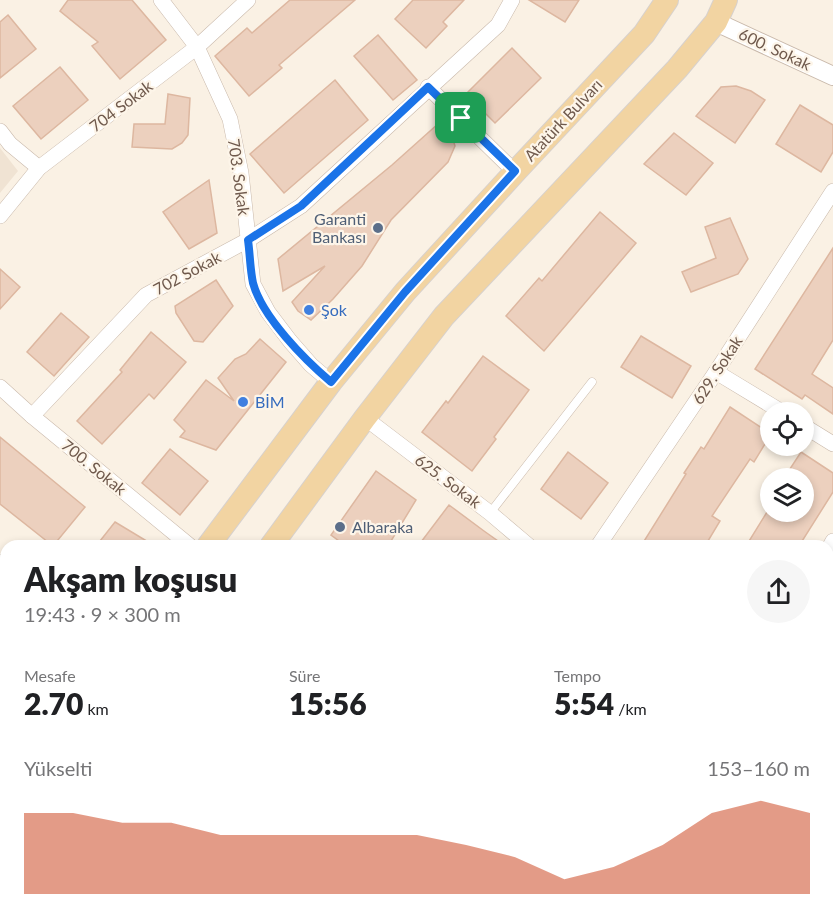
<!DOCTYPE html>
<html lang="tr">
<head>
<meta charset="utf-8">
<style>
	:root { --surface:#fff; --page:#f6f6f6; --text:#202124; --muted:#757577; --accent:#d87255 }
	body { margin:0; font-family:Lato,sans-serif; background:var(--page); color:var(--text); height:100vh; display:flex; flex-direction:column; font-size:22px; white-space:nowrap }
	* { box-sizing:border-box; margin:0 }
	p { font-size:20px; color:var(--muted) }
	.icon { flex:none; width:33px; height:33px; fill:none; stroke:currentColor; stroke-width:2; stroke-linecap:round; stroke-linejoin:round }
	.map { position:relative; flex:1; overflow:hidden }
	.drawer { position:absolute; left:0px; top:540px; width:834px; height:384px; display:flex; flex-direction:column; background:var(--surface); border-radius:18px 18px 0 0; box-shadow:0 3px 9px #0003 }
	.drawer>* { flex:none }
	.controls { position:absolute; left:760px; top:402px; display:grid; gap:12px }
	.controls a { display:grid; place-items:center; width:54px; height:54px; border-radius:50%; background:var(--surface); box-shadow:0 3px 9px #0003; font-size:30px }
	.pin { position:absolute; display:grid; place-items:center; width:51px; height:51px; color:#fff; margin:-26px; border-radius:12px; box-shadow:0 3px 9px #0006 }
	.round { display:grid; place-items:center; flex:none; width:63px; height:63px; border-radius:32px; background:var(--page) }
	.summary { display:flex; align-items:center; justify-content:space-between; height:102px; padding:0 24px }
	h1 { font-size:33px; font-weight:800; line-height:45px }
	.stats { display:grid; grid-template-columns:repeat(3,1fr); gap:9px; height:102px; padding:6px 24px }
	.stats div { display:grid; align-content:center }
	.stats b { font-size:30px; font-weight:800 }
	.stats small { font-size:16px; font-weight:400 }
	.stats p { font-size:16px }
	.chart { height:168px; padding:12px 24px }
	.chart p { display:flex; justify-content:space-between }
	.chart svg { width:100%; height:108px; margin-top:6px; fill:var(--accent); opacity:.7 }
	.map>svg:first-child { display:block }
	.residential { fill:#f0e3d3 }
	.building { fill:#ecd0be; stroke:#ddb7a0; stroke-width:1.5 }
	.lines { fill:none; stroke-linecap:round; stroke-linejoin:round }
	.service-casing { stroke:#c9b9ab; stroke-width:9 }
	.minor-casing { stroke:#c9b9ab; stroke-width:16 }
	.tertiary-casing { stroke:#c9b9ab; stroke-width:20 }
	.secondary-casing { stroke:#cebbac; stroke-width:22 }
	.primary-casing { stroke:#d7d1cd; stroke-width:24 }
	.service { stroke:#fff; stroke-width:8 }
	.minor { stroke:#fff; stroke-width:15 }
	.tertiary { stroke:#fff; stroke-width:18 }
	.secondary { stroke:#fff; stroke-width:21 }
	.primary { stroke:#f2d4a2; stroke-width:22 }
	.route-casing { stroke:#fff; stroke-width:12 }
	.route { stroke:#1a73e8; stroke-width:8 }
	.service-dot { fill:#5c6f8a; stroke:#fdf5e9; stroke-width:2 }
	.shop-dot { fill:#3f7fe0; stroke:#fdf5e9; stroke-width:2 }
	.labels { text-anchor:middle; stroke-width:4.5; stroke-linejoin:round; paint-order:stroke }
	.street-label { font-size:16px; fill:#6f594c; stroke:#fdf5e9 }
	.service-label { font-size:16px; fill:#4e5e75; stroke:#fdf5e9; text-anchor:end }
	.shop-label { font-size:16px; fill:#366cbe; stroke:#fdf5e9; text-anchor:start }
</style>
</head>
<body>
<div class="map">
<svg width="833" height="924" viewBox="0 0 833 924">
	<rect width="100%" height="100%" fill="#faf1e4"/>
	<!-- residential -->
	<g class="residential">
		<path d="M0,148L18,171L0,193Z"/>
		<path d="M833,853V924H767L771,918H828V858Z"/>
	</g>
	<!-- building -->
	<g class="building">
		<path d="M68,0H132L166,40L120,79L92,46L98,42L60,11Z"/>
		<path d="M290,0H355L279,65L282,68L249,96L215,56L247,28L252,33Z"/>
		<path d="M413,0H464L443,22L447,26L426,48L395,19Z"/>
		<path d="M529,0H579L565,22Z"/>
		<path d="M8,15L36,49L0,78V22Z"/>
		<path d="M378,35L417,80L393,100L354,56Z"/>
		<path d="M512,48L541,78L495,123L466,94Z"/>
		<path d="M60,67L88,100L41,139L13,106Z"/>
		<path d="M335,80L368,120L284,193L250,154Z"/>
		<path d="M736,86L751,91L765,100L735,143L696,116L721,87Z"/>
		<path d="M168,94L190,98L188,135L182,143L172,149L132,147L134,124H165Z"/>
		<path d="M800,105L833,125V152L821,172L776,144Z"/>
		<path d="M439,123L452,136L455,146L448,162L391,220L362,266L333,299L311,320L298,311L292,302L325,266L283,291L278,259L392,165Z"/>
		<path d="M674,133L713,163L686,195L644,164Z"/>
		<path d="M209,180L217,233L189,249L163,212Z"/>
		<path d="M600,212L636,243L544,351L506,316L539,278L542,281Z"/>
		<path d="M730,218L748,259L738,274L691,292L682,272L716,258L705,227Z"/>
		<path d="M833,248V340L812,374L833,388V414L805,395L802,399L755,369Z"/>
		<path d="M0,269L20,287L0,309Z"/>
		<path d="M216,280L233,306L203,342L194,341L176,313L175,306Z"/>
		<path d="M61,313L89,337L54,376L27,352Z"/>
		<path d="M151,332L186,362L154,399L149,394L102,444L77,421L122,372L120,370Z"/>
		<path d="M641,336L691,366L672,398L621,367Z"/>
		<path d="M260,339L286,362L216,450L180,437L185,431L174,420L206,380L234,401L218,378L235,359L246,354Z"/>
		<path d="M483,356L529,390L494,437L496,439L472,471L422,432L446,401L448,403Z"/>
		<path d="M730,407L771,434L754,462L750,459L712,516L720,521L705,546H641L686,474L684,473L701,447L704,449Z"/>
		<path d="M0,437L85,507L53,546L0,504Z"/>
		<path d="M170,449L208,481L180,515L142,483Z"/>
		<path d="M568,452L608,483L581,519L541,489Z"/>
		<path d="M801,452L833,473V492L799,546H746L767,512H804V478H784Z"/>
		<path d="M376,471L416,500L388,546H346L331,535Z"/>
		<path d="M449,505L484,531L505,546H418Z"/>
		<path d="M115,522L155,546H96Z"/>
	</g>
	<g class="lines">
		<!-- service casing -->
		<g class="service-casing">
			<path id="service" d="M490,513L592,382"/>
		</g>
		<!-- minor casing -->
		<g class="minor-casing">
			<g id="minor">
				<path d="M161,0L197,47L230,119L241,173L253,284L268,312L290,341L311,365L331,382"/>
				<path d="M428,87L515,172"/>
				<path d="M0,131L10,144L39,168"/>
				<path d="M0,216L39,168L197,47L248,0"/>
				<path d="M716,372L782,412"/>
				<path d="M0,387L32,416L190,546"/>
				<path d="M32,416L146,295L248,240L301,206L498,25L512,0"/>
				<path d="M365,418L490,513L529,546"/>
				<path d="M804,426L833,444"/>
				<path d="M598,546L716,372L833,191"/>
				<path d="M828,550L833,541"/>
				<path d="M828,791L833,794"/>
				<path d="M828,835L833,829"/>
				<path d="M581,924L585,918"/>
				<path d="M749,924L755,918"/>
			</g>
		</g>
		<!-- tertiary casing -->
		<g class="tertiary-casing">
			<g id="tertiary">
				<path d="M716,22L833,76"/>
				<path d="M0,564L6,570"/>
				<path d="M0,607L6,612"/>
			</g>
		</g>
		<!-- secondary casing -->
		<g class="secondary-casing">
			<g id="secondary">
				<path d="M354,918L360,924"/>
				<path d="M399,918L406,924"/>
			</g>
		</g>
		<!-- primary casing -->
		<g class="primary-casing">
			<g id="primary">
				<path d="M208,546L331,382L405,292L515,172L644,34L667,0"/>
				<path d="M271,546L365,418L444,316L677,69L716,22L726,0"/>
				<path d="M0,848L6,839"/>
				<path d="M2,924L6,917"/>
			</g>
		</g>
		<!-- service -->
		<use href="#service" class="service"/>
		<!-- minor -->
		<use href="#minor" class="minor"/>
		<!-- tertiary -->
		<use href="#tertiary" class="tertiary"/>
		<!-- secondary -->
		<use href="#secondary" class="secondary"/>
		<!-- primary -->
		<use href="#primary" class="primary"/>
	</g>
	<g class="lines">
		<!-- route casing -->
		<g class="route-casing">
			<path id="route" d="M428,87L515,171L405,292L331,382C305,360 262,317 253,283C250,269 250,254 248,240L301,206Z"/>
		</g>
		<!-- route -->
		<use href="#route" class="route"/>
	</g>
	<!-- markers -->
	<g class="service-dot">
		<circle cx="378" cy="228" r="6"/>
		<circle cx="340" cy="527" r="6"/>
	</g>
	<g class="shop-dot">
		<circle cx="309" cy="310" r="6"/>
		<circle cx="243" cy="402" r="6"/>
	</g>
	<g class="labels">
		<!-- street labels -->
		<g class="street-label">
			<text transform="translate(775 49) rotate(25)" y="6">600. Sokak</text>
			<text transform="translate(121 106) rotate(-37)" y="6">704 Sokak</text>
			<text transform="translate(563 120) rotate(-47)" y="6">Atatürk Bulvarı</text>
			<text transform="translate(239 177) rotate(82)" y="6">703. Sokak</text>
			<text transform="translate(187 273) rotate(-28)" y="6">702 Sokak</text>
			<text transform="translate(717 370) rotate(-57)" y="6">629. Sokak</text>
			<text transform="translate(94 467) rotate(39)" y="6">700. Sokak</text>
			<text transform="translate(448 481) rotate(37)" y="6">625. Sokak</text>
		</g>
		<!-- service labels -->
		<g class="service-label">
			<text x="366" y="225">Garanti<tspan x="366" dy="18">Bankası</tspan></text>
			<text x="352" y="533" text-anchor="start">Albaraka</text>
		</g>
		<!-- shop labels -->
		<g class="shop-label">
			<text x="321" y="316">Şok</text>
			<text x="255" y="408">BİM</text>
		</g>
	</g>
</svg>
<div class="controls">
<a><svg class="icon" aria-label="locate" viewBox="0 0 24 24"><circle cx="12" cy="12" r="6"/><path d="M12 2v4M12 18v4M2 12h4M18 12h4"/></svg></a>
<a><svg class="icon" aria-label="layers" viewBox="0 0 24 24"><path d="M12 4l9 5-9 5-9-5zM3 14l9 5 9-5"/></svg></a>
</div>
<div class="pin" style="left:461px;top:118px;background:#1e9e55"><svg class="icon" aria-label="arrive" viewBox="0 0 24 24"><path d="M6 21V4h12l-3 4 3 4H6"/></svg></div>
<section class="drawer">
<div class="summary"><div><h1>Akşam koşusu</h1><p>19:43 · 9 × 300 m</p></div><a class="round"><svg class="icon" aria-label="share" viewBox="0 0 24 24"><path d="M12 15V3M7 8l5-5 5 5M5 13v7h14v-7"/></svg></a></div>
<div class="stats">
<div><p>Mesafe</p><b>2.70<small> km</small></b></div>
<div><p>Süre</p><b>15:56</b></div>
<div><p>Tempo</p><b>5:54<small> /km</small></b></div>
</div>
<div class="chart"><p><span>Yükselti</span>153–160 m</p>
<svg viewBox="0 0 160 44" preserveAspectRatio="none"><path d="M0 44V11L10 11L20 15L30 15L40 20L50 20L60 20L70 20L80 20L90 24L100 29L110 38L120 33L130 24L140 11L150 6L160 11V44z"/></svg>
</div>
</section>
</div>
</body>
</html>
